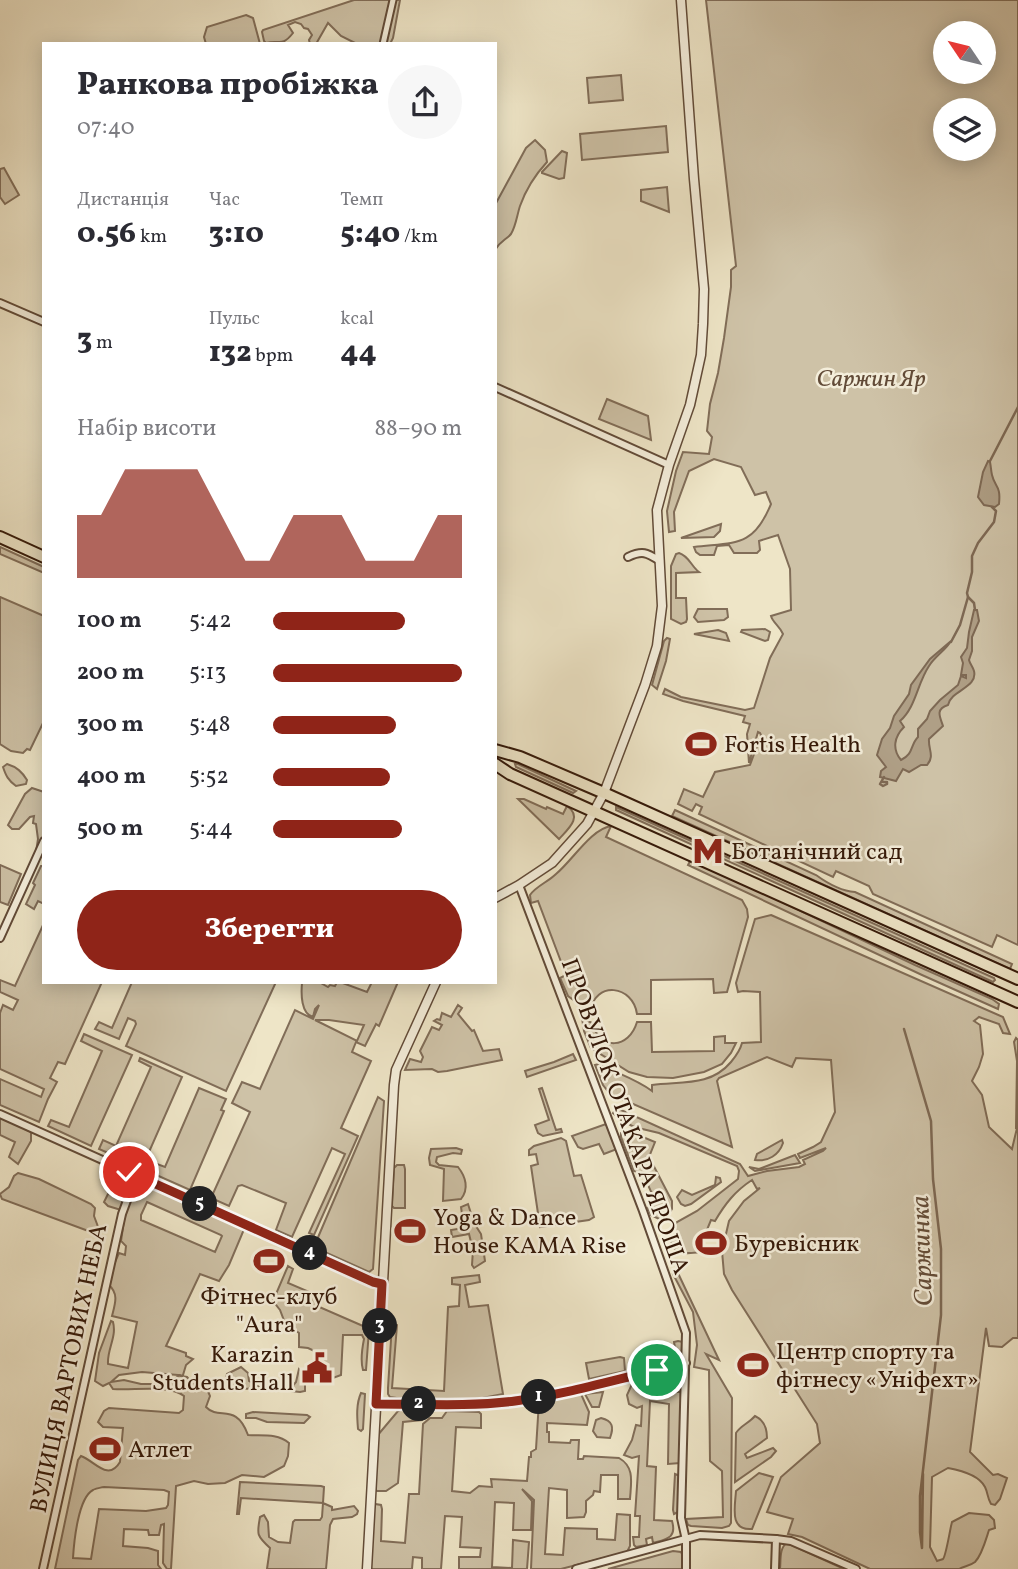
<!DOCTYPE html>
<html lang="uk">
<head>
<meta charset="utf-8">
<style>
	:root { --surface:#fff; --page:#f7f7f7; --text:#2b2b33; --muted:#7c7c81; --accent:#8f2418 }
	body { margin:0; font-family:Vollkorn,serif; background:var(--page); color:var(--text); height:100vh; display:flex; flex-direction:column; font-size:26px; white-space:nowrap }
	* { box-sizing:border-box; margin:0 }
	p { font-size:23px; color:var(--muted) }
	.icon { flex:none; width:38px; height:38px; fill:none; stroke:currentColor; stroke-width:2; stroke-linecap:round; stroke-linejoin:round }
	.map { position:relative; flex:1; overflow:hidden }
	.details { position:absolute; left:42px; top:42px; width:455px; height:942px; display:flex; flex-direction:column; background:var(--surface); border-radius:0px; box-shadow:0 4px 18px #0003 }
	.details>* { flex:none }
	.needle { width:46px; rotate:305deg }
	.buttons { position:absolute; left:933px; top:21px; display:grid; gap:14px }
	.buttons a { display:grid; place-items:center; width:63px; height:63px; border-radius:50%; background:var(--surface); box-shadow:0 4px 18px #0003; font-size:35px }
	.pin { position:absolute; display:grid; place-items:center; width:60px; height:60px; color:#fff; margin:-30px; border:4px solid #fff; border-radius:50%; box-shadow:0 2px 7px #0007 }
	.km { position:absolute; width:35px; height:35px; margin:-18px; border-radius:50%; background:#222; color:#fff; font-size:19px; line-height:35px; text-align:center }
	.round { display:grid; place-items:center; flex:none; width:74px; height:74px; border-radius:37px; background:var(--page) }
	.summary { display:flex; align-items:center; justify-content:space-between; height:119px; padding:0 35px }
	h1 { font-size:32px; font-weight:800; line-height:52px }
	.figures { display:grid; grid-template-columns:repeat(3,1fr); gap:10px; height:119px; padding:7px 35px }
	.figures div { display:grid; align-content:center }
	.figures b { font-size:30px; font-weight:800 }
	.figures small { font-size:19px; font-weight:400 }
	.figures p { font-size:19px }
	.chart { height:196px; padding:14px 35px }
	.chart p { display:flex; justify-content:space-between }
	.chart svg { width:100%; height:126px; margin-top:7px; fill:var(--accent); opacity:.7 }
	.button { display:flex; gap:14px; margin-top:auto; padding:14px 35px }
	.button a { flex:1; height:80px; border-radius:42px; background:var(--accent); color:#fff; font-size:28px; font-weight:800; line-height:80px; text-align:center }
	ul { padding:0 35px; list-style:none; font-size:23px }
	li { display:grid; grid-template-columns:112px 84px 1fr; align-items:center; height:52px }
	li i { height:18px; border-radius:9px; background:var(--accent) }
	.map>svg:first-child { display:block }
	.green { fill:#cec2a7; stroke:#816d58; stroke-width:2; fill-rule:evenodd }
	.water { fill:#af9f86; stroke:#7e6954; stroke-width:2 }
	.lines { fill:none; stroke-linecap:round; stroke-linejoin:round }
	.stream { stroke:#7e6954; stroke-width:2.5 }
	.pedestrian-casing { stroke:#624b38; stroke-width:9 }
	.minor-casing { stroke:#624b38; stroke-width:10 }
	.tertiary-casing { stroke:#624b38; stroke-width:11 }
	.primary-casing { stroke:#341808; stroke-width:14 }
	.pedestrian { stroke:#f4eedb; stroke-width:5 }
	.minor { stroke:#f4eedb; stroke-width:6 }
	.tertiary { stroke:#f4eedb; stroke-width:8 }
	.primary { stroke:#eee5c7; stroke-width:10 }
	.route-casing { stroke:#fff; stroke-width:14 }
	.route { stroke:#8f2418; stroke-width:9 }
	.labels { text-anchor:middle; stroke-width:5; stroke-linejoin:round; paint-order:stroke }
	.park-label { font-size:24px; font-style:italic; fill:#624b38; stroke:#f4eedb }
	.poi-label { font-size:24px; fill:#341808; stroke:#f4eedb; text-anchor:start }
	.street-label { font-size:24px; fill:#341808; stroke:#f4eedb }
	.water-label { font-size:26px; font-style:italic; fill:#654e3a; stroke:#f4eedb }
</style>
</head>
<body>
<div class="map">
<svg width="1018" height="1569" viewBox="0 0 1018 1569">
	<rect width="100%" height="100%" fill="#eee5c7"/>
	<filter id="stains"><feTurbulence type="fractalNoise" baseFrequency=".00286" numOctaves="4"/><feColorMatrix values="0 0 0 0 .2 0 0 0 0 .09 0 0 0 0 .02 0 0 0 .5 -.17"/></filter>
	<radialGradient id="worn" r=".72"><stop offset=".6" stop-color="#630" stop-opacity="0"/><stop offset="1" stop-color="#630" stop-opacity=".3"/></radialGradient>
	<!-- green -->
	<g class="green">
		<path d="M354,0H400L393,38L390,44H357L341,36L328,23L316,44H310L309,40L312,35L308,29L304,28L301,24L295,22L288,25L293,33C281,48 280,39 266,43L264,41L262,32L263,30Z"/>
		<path d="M706,0H1018V945L997,935L992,947L873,894L869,886L836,871L833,877L699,814L702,807L696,804L692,811L678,804L684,789L703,797L715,772L750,765L761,735L760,733L758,732L749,763L747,734L750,724L743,722L745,716L683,701L663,694L665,689L681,697L745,710L754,708L770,658L783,634C779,625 773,623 771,616L791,610L790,569L778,535L759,541L760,550L757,553H734L729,545L717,546L714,555H700L696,552L694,547C735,542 753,548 771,504L766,492L755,495L741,467L714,459L689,471L674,512L675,531L669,532L667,511L676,471L683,452L709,454L712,437L707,431L710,404L718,373L724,338L731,287V270L736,266ZM945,33H984V72H945ZM945,110H984V149H945Z"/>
		<path d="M246,15L253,18L260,44H206L204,37L207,27Z"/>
		<path d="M621,75L623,100L589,103L587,78Z"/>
		<path d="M666,126L668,152L582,160L580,134Z"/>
		<path d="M535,140L545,150L547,162C535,175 526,189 520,206C517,215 516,226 511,234C506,240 501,240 495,250V205L526,148Z"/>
		<path d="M562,151L567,153L564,178L559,179L542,173V172Z"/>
		<path d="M4,168L19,195L5,204L0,197V169Z"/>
		<path d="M667,187L669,212L641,201V190Z"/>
		<path d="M607,399L648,416L651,440L599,419Z"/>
		<path d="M721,524L720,531L714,537L681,538Z"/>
		<path d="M0,547L44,567V573L0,554Z"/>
		<path d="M679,553C689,556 691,566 699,572L676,573V598H686L687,619L686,622L681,624L671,619V566L676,554Z"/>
		<path d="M0,597L44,616V721L30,750L27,749L23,753L11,751L0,744Z"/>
		<path d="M698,609H727L728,617L724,620L698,622L694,617Z"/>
		<path d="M765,629L770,632L768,640L765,641L741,632L742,630Z"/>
		<path d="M718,630L726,633L729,641L694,634Z"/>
		<path d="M667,638L670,639L666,661L657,689L652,685L664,641Z"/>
		<path d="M7,764C17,767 22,772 27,780L26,784L16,786C8,780 6,776 3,767Z"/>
		<path d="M515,764H518L576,791L573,793L516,767Z"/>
		<path d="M32,788L44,792V858L36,852L38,839L36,824L33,823L34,816L30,817L19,829H12L8,825L25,794Z"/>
		<path d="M518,799H524L546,809L547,807L563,814L567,806C583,817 568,829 559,839Z"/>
		<path d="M616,807L994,978L995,980L993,982L616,810Z"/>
		<path d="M675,810L816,875C827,883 841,891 855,892L1012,964L1010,969L672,816Z"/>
		<path d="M611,826L606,837L742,900L747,909L748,917L727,992L714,993L713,979L651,980V1014H637C633,985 595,980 590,1012L568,996L560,978L566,975L538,901L531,903L530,895C536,886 548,882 556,874C572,861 591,829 611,826Z"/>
		<path d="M691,859L915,965L992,999L999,1004L998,1009L922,975L688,865Z"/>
		<path d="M0,865L21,874L8,905L0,902Z"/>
		<path d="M41,866H44V904L38,901L34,909L26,904L35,885L33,883Z"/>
		<path d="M771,915L1003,1017L1010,1034L1003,1033L999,1024L979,1017L974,1021L980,1025L983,1054L979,1067L972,1081L982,1095L989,1127L1012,1149L1017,1128H1016L1017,1061L1014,1042L1016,1038L1018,1040V1338H1013L1002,1347L989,1346L986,1328L970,1452L993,1475L998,1474L1007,1478L1000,1499L995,1505L991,1504C987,1497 988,1493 985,1487C979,1475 959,1470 948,1468L932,1477L930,1547L937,1561C939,1560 941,1560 943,1559C946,1556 950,1529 952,1522L969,1513L989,1515L994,1520L995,1528L989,1530C986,1539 982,1555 975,1562C970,1566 964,1566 959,1569H870L802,1537L788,1534L793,1519L767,1512L781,1477L820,1443L817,1424L732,1290L724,1274L722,1251L729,1221L744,1201L760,1188L757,1189L752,1180C735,1191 725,1204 715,1221L711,1220L704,1237L702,1252C680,1254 672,1257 669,1231L677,1222L697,1211L738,1179L739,1171L737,1166L659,1133L634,1127L621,1120L613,1113L616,1109H619L740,1164L748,1176L767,1171L799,1167L805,1164L803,1160L823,1151L826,1148L800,1158L798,1154L813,1147L821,1142L835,1112L831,1060L796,1058L792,1067L767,1057L719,1078L717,1081L732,1147L610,1094L603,1085L595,1065L599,1064C616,1073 636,1079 652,1091V1085C681,1081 710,1087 731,1062C736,1056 740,1051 742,1043L761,1042L760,992L743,991L738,992L736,983L755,919Z"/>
		<path d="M44,923V982H102L65,1064L58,1062L50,1078L57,1082L48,1099L39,1122L0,1105V1079L41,1097L44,1089L0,1069V1013L3,1005L13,1010L18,1000L0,992V980L15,986Z"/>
		<path d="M132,982H276L226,1091L126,1046L136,1024L135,1021L128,1018L119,1039L95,1029L99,1022L112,1028Z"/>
		<path d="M305,982H319L328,987L330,985L335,986L337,982H340L367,992L372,982H398L379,1026L376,1024L365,1046L356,1042L352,1052L371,1061L341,1128L358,1136L314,1235L309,1233L345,1154L332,1148L292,1237L276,1230L286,1203L242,1185L238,1186L229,1206L211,1198L250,1112L232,1103L242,1082L260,1089L295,1010L313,1019L319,1005L315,1009L313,1017C301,1014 301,994 302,983ZM315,1020H329L364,1025L357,1041Z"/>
		<path d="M458,1005L462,1008L458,1014L472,1031L474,1030L483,1051L499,1049L502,1060L447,1071L438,1072L432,1069L405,1070L410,1059L421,1062L423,1057L420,1051L432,1027L439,1030L442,1025L434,1021L437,1019L440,1020L442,1013L451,1017Z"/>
		<path d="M582,1018L592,1023C600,1051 629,1049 637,1022H651L652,1052L714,1051V1037L725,1036V1043H736L731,1053L722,1064L704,1072L673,1078L647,1077L629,1072L591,1048L584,1031Z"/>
		<path d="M84,1034L132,1055L91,1146L48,1126L51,1120L69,1127L102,1051L81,1041Z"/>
		<path d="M573,1054L576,1060L527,1077L525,1071L554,1062Z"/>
		<path d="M140,1058L182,1077L142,1168L99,1149L103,1140L116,1146L151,1067L139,1061Z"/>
		<path d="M199,1088L226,1099L221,1110L224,1111L190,1190L145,1170L149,1161L165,1167Z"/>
		<path d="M542,1088L556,1130L561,1129L562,1132L543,1136L538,1133L535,1125L549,1120L539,1089Z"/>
		<path d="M378,1097L384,1101L373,1269L369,1272L318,1249L316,1247V1242Z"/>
		<path d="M0,1117L31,1132V1141L18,1164L9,1157L15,1142L0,1135Z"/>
		<path d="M606,1124L617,1149L604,1154L599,1144L583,1149L578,1147L572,1136Z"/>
		<path d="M626,1130L655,1142L649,1157L672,1201V1209L666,1218L659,1219L651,1215L648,1208L654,1198L643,1174L634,1171L621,1137V1133Z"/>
		<path d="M561,1138L566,1141L574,1176L581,1175L594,1217L589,1220L540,1227L531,1166L538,1164L536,1154L529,1155V1150L534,1146Z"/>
		<path d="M782,1140L783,1143C779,1155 768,1162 755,1160L757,1154Z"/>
		<path d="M456,1148L462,1150L461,1154L453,1153L437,1157L436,1162L439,1165L458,1167C466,1177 469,1189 461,1199L443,1201L444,1169L430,1165L429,1158L431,1149Z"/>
		<path d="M795,1155L800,1163L755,1171L749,1167L759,1169Z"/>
		<path d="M397,1165H404L405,1169V1208H394L392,1206L394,1168Z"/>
		<path d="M18,1173L39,1179L91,1204L95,1208L94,1216L100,1232L96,1233L91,1232L2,1199L0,1194L9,1187L14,1176Z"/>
		<path d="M716,1177L720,1178L721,1182L691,1204L685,1206L681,1204L677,1197L682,1190L692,1195L715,1185Z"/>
		<path d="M118,1179L124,1182L126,1189L121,1210L108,1206L104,1202L114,1182Z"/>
		<path d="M147,1183L245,1227L229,1265L219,1281L200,1274L166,1346L186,1353V1356L193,1359L186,1365L183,1375L181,1376L187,1377L192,1383C200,1384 207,1387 210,1396L206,1407C219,1421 236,1402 248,1435C262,1436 277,1433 289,1443L288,1456L284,1466L264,1477L242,1475L225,1483L208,1484L194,1481L176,1486L171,1569H167L163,1563L164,1524L161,1525L159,1535H149L148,1530L124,1529L123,1546L148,1548L158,1551V1565L161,1569H55L78,1460L81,1456C95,1461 108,1482 120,1462L123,1428L103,1427L98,1422L104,1411L109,1408L179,1413L183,1410L184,1396C169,1384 132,1391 113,1389L109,1383L103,1386L95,1381L99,1353L111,1321L113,1322C117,1337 107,1349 108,1364L128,1368L137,1322L112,1316C115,1304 119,1294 109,1285L111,1271L119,1253L125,1255L126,1246L121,1241L124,1220L130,1200L136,1198L142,1184ZM147,1202L221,1235L222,1236L215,1252L141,1220V1215ZM142,1372L178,1375H179L170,1384H141L124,1380L111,1382L119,1375ZM104,1487L164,1490L169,1492L168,1505L166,1508L146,1511L99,1509L91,1559L73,1558C74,1542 78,1498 93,1490C94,1489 103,1487 104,1487Z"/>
		<path d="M468,1204L474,1223L481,1234L485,1261L474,1268L472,1265L473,1250L469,1234L452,1237L451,1230L464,1228L461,1207Z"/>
		<path d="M288,1266L293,1269L288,1283L321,1297L317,1306L363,1326V1329L369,1330L366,1370H363C360,1360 362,1349 364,1339L362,1335H343L341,1375L333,1378L322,1374L321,1354L308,1348L299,1347V1333L285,1323L280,1310L273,1301Z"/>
		<path d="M677,1271L719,1360L706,1354L732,1398L731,1523L729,1526L722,1528L691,1526L688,1525L686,1519L723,1517L722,1471L710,1461L709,1370L694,1367L697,1345L693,1312L673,1274Z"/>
		<path d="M479,1275L480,1282L465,1285L469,1307L488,1305L503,1394L472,1400H410L390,1397L388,1394V1388L392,1324L397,1325L392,1388L444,1391L448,1307L459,1306L460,1285L452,1284V1278Z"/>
		<path d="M678,1341L683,1342L682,1358L679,1360L678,1355L666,1358L661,1356L660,1351L675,1348L674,1342Z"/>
		<path d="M620,1357L624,1358L625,1371L589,1379L586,1363Z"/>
		<path d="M241,1367L248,1373L249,1381L259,1387C249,1390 234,1389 225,1384L227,1374Z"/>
		<path d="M299,1369L305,1373V1391L300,1392L291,1391L290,1389L296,1382Z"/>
		<path d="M671,1377L675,1384V1392H682L680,1463L668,1464L669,1404L650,1401L647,1466L656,1467L654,1520L672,1521C677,1538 667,1539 653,1543L652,1537L646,1539L647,1545L636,1547L634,1545L633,1537H639L640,1516H635L639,1456L632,1458L624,1455L632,1440L636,1425L641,1426L642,1406L637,1408L629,1404L627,1395L632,1384L650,1378Z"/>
		<path d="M603,1392L599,1407H592L585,1394Z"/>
		<path d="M361,1393L365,1394L363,1429L361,1431L358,1429C357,1417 356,1404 361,1393Z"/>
		<path d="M581,1394L589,1412L587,1425L547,1423V1432H549V1442L570,1443L571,1440H579L578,1459H583L584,1456L619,1458C635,1467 631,1483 630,1499H618V1475H601L600,1492L594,1491L593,1495L586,1501V1512L584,1517L567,1518V1490L549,1488L545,1554L563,1555L565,1528L597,1529V1539L615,1540L617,1514L630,1515V1546L627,1552L561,1569H531L534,1500L522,1489L532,1501L531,1530H513L514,1503L495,1502L492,1567L512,1568L513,1540L529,1542L527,1569H459V1557H480L481,1548L460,1547L462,1517L445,1516L441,1569H422V1558L413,1557L412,1569H370L373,1514L375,1504L381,1505L382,1509L381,1541L405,1543L409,1494H419L423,1424L430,1418H442L447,1411L479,1412L481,1414V1428L456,1427L452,1491L470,1493L479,1486L492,1487L491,1479L527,1481L529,1457H531V1452L536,1449L539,1401Z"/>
		<path d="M416,1406H422L425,1415L422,1420L403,1422L398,1483L386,1491H377L375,1490L377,1436L398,1411L404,1408Z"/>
		<path d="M253,1412L307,1415L310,1417L304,1423L267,1422L256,1418H246V1414Z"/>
		<path d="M755,1416C764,1420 767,1429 767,1438L745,1454L747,1458L773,1448L776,1451L771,1457L735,1482L736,1433C740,1426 749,1423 755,1416Z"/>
		<path d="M601,1418C613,1421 614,1427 610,1438L597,1437L593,1431L596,1420Z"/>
		<path d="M759,1473L773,1477L752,1529C729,1531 735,1507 736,1491Z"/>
		<path d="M675,1474L680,1476V1481L678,1512L674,1514L673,1510Z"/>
		<path d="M240,1482L321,1486L324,1487L323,1503L332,1507V1510L354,1506L358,1511L357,1514L352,1517L333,1519L330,1525L326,1569H267L270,1548C256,1535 257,1534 260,1517L264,1515L268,1522L269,1537L278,1542L290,1543L293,1522L295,1520H320L322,1517L323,1503L241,1498L239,1514H237Z"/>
		<path d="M787,1543L844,1569H780C781,1560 779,1548 787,1543Z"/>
		<path d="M673,1551L681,1552L683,1556V1569H608Z"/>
	</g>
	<!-- water -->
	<g class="water">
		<path d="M988,461L990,462C991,467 991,471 992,475C995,488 1001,485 999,504L995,507L984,505L978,497L983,472Z"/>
		<path d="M974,610H977L979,621L972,637V651L969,660C970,664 973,667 974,671C978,688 951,690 948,705C935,709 940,717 943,726L929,739C928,749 935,756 927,765H921L909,772L903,769L896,781L880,777L881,771L886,767L877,755L882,739L890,728L894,716L909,694L911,685L930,659L951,641C945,651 936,655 929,666C917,684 916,707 900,721L904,727C894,737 892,749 901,760C914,754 910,745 918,737V729L927,719L930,711L940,700L958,685L961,676L966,678V675H961L963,663L961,657L967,648L969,632Z"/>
	</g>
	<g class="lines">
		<!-- stream -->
		<g class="stream">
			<path d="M990,461L1018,407"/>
			<path d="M975,610L974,603L968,597L967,593L972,572V556L978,543L994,522L996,511L992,507"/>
			<path d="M951,642L960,625L968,597"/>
			<path d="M883,782H887V784L883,786L880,784L884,777"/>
			<path d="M904,1029L931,1121L933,1179L941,1249V1315L920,1496V1532L922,1548L923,1474"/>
		</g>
		<!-- pedestrian casing -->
		<g class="pedestrian-casing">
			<path id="pedestrian" d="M383,44L393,0"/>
		</g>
		<!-- minor casing -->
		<g class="minor-casing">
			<g id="minor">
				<path d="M0,303L44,322"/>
				<path d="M495,387L669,465"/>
				<path d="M628,557C643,550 647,553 660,561"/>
				<path d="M519,885L643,1211L686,1333L681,1518L686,1540V1569"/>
				<path d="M0,938L44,841"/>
				<path d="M0,1114L374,1282L382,1284"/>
				<path d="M376,1404H479L515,1401L611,1382L686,1363"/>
				<path d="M776,1539L791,1541L856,1569"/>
				<path d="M43,1569L122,1214L136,1176"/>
				<path d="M576,1569L700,1535L776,1539L775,1569"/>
			</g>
		</g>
		<!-- tertiary casing -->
		<g class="tertiary-casing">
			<g id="tertiary">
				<path d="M495,898L519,885L552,863L587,824L604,793L645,685L657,646L662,606L657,510L669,465L690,405L701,355L703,324L704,289L694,179L681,0"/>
				<path d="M367,1569L394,1085L396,1070L436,982"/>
			</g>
		</g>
		<!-- primary casing -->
		<g class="primary-casing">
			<g id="primary">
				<path d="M0,537L44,557"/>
				<path d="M495,750L520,757L604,793L1018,979"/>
				<path d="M495,764L510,774L1018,1002"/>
			</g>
		</g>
		<!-- pedestrian -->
		<use href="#pedestrian" class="pedestrian"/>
		<!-- minor -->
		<use href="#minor" class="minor"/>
		<!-- tertiary -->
		<use href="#tertiary" class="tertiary"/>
		<!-- primary -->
		<use href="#primary" class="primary"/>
	</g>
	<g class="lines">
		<!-- route casing -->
		<g class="route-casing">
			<path id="route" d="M129,1172L373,1282L382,1284L376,1404C422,1404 469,1407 515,1401C563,1395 610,1381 657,1370"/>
		</g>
		<!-- route -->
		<use href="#route" class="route"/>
	</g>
	<!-- icons -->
	<defs>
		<g id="stadium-bare" transform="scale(2.415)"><path d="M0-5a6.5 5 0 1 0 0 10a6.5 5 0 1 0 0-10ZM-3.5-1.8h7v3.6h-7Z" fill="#8f2418" stroke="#f4eedb" stroke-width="2.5" paint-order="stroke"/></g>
		<g id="metro-bare" transform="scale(2.415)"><path d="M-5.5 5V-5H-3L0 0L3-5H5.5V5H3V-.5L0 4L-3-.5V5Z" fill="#8f2418" stroke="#f4eedb" stroke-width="2.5" paint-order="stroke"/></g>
		<g id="civic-bare" transform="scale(2.415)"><path d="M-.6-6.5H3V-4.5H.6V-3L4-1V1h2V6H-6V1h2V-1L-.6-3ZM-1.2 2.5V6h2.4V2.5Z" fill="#8f2418" stroke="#f4eedb" stroke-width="2.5" paint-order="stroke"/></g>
	</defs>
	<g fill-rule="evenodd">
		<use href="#stadium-bare" x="701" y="744"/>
		<use href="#metro-bare" x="708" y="851"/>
		<use href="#stadium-bare" x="410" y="1231"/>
		<use href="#stadium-bare" x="711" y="1243"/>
		<use href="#stadium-bare" x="269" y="1261"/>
		<use href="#stadium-bare" x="753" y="1365"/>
		<use href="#civic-bare" x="317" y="1368"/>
		<use href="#stadium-bare" x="105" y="1449"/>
	</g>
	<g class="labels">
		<!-- park labels -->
		<g class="park-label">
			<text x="871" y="386">Саржин Яр</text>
		</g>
		<!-- poi labels -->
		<g class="poi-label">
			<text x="724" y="752">Fortis Health</text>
			<text x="731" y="859">Ботанічний сад</text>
			<text x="433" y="1225">Yoga &amp; Dance<tspan x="433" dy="28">House KAMA Rise</tspan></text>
			<text x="734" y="1251">Буревісник</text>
			<text x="269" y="1304" text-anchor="middle">Фітнес-клуб<tspan x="269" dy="28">"Aura"</tspan></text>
			<text x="776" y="1359">Центр спорту та<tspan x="776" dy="28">фітнесу «Уніфехт»</tspan></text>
			<text x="294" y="1362" text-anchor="end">Karazin<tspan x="294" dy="28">Students Hall</tspan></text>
			<text x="128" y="1457">Атлет</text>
		</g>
		<!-- street labels -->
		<g class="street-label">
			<text transform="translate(626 1116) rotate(70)" y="8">ПРОВУЛОК ОТАКАРА ЯРОША</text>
			<text transform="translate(68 1368) rotate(-78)" y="8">ВУЛИЦЯ ВАРТОВИХ НЕБА</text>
		</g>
		<!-- water labels -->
		<g class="water-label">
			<text transform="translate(921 1251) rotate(-92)" y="9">Саржинка</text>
		</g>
	</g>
	<rect width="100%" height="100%" filter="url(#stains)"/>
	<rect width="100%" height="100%" fill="url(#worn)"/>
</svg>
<div class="buttons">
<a><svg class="needle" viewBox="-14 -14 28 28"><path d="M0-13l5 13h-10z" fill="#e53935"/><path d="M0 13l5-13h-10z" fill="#7c7c81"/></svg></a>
<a><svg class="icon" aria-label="layers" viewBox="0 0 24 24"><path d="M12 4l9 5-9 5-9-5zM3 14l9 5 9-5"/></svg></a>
</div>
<div class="pin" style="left:657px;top:1370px;background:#1e9e55"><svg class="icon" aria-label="arrive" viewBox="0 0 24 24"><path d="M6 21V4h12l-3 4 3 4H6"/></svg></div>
<div class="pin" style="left:129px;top:1172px;background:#d93025"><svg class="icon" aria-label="check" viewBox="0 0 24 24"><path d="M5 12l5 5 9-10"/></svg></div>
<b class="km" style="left:539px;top:1397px">1</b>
<b class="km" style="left:419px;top:1404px">2</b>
<b class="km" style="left:380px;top:1326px">3</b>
<b class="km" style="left:310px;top:1253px">4</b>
<b class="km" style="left:200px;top:1204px">5</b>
<section class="details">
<div class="summary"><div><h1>Ранкова пробіжка</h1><p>07:40</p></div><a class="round"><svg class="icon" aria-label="share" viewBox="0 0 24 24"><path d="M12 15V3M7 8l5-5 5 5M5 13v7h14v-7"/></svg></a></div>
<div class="figures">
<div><p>Дистанція</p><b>0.56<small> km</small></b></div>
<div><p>Час</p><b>3:10</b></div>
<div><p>Темп</p><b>5:40<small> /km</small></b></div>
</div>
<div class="figures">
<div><b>3<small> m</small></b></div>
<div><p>Пульс</p><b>132<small> bpm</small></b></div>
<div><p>kcal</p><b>44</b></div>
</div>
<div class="chart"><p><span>Набір висоти</span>88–90 m</p>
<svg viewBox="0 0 160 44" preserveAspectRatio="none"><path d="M0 44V22L10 22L20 6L30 6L40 6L50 6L60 22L70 38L80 38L90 22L100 22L110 22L120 38L130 38L140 38L150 22L160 22V44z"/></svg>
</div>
<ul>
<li><b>100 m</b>5:42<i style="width:70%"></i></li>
<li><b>200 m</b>5:13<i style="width:100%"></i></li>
<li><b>300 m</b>5:48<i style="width:65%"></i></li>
<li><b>400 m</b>5:52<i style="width:62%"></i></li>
<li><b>500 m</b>5:44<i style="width:68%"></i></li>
</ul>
<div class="button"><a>Зберегти</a></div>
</section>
</div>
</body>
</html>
